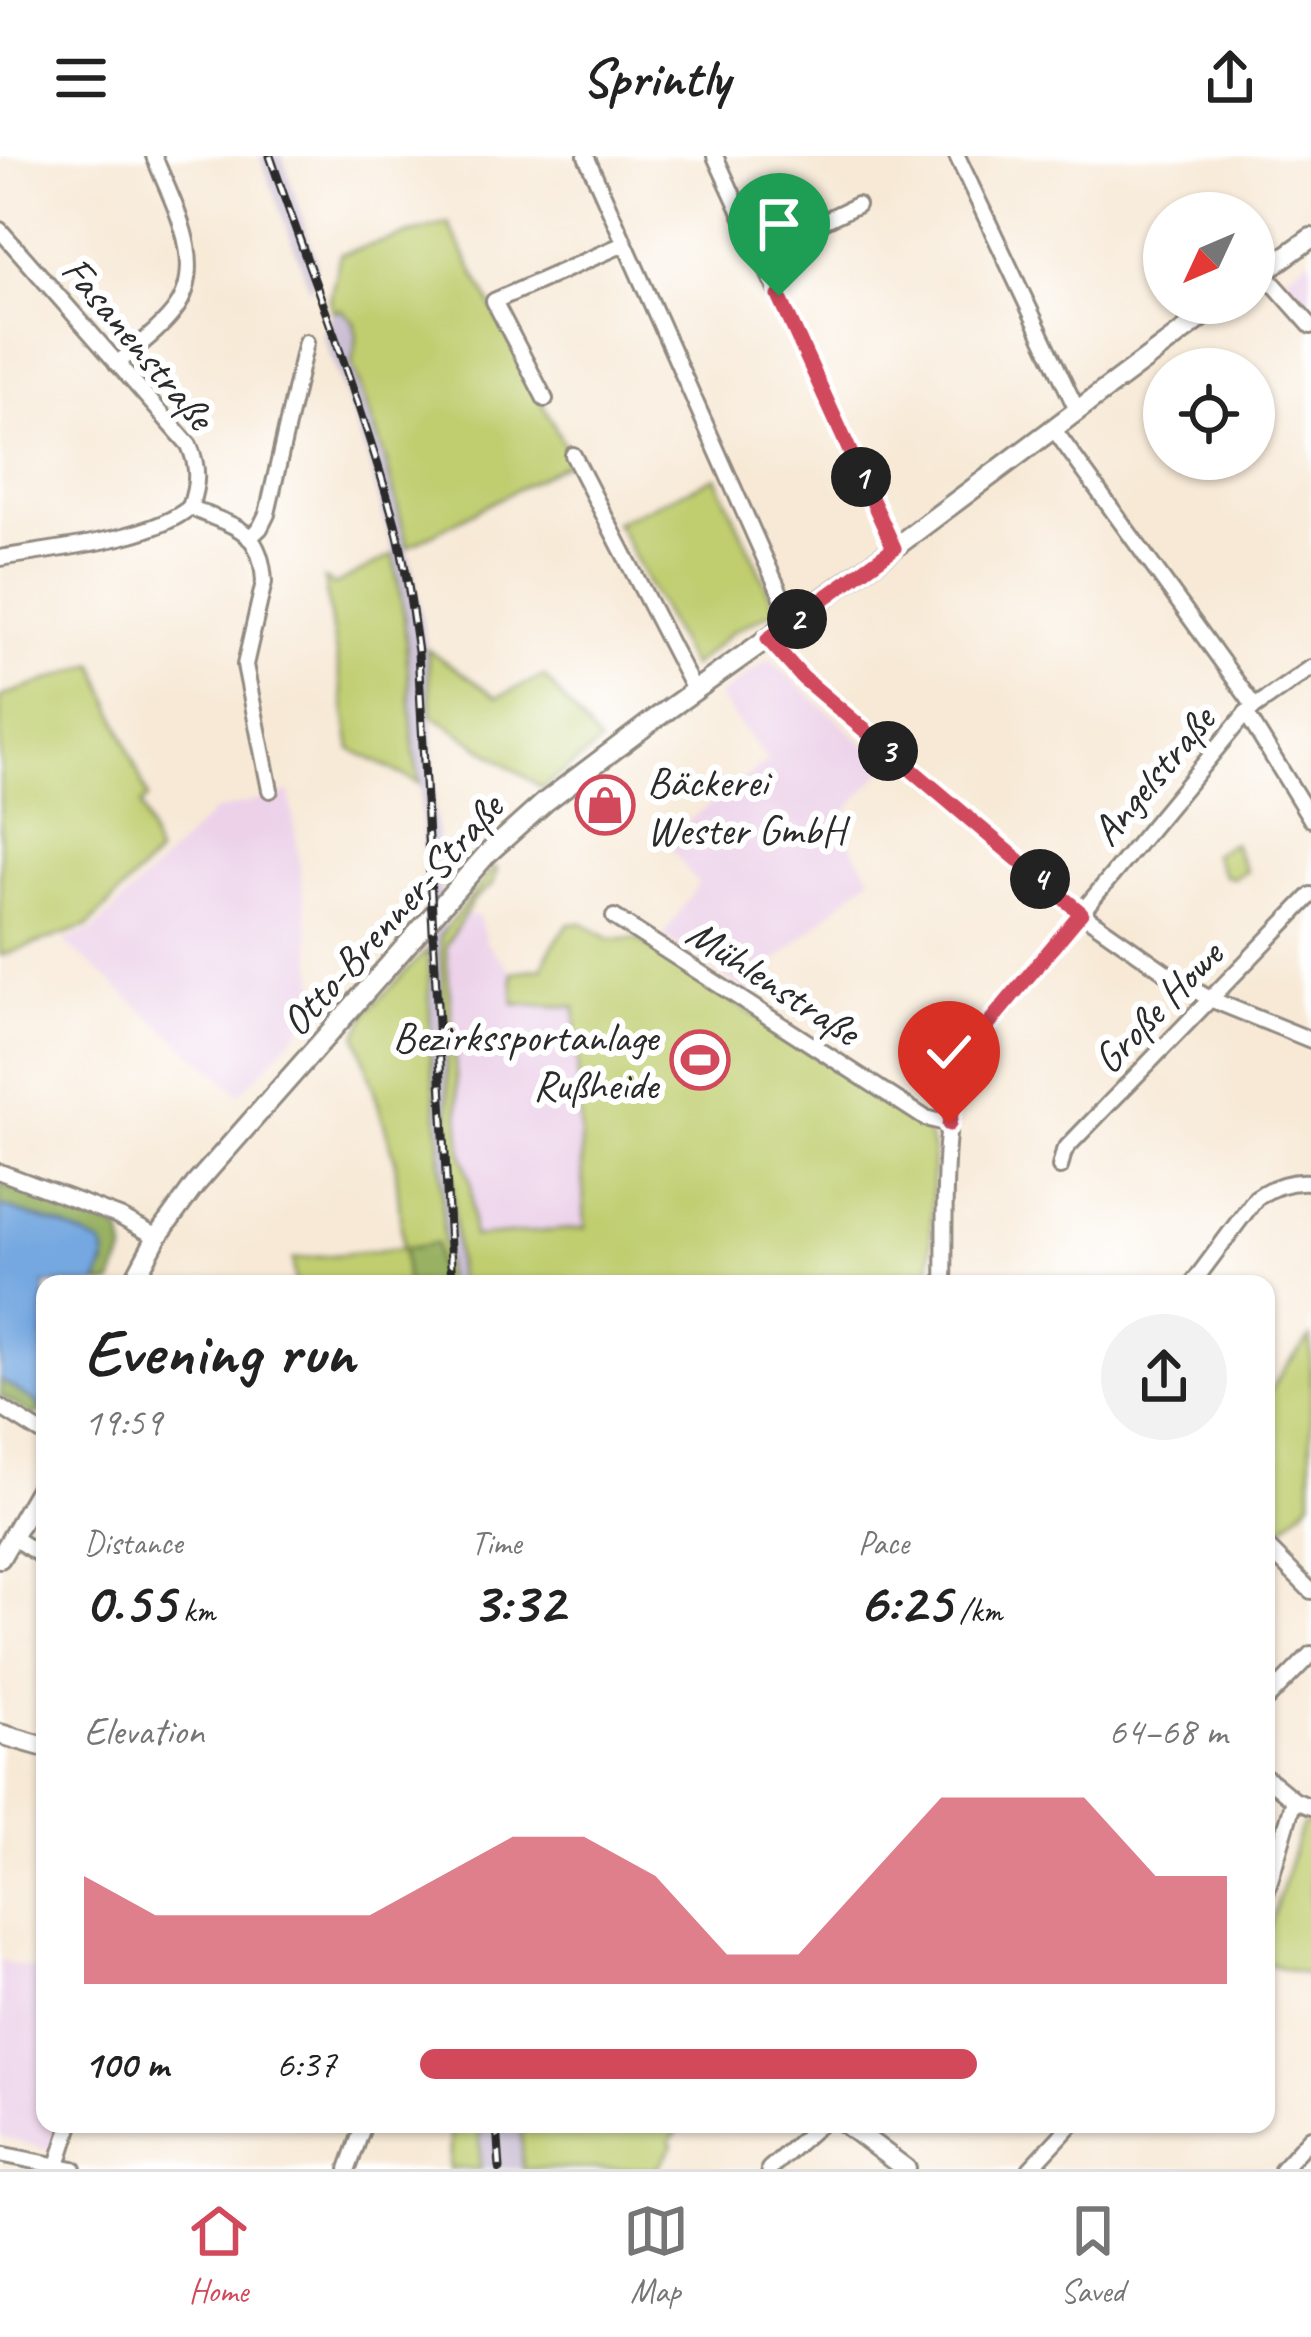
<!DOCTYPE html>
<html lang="en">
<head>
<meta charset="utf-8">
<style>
	:root { --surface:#fff; --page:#f2f2f2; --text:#222; --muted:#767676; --line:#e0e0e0; --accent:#d1495b }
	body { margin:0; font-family:Caveat,sans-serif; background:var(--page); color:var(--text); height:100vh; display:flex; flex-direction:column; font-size:45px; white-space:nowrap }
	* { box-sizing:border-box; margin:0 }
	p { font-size:39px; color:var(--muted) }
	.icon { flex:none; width:66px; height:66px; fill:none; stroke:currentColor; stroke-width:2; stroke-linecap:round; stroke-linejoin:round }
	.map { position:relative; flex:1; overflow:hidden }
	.panel { position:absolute; left:36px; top:1119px; width:1239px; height:858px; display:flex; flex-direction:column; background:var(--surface); border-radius:24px; box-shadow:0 3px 9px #0004 }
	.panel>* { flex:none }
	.needle { width:78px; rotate:226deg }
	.fabs { position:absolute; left:1143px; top:36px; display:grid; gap:24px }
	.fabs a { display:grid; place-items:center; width:132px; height:132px; border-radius:50%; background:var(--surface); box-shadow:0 3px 9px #0004; font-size:60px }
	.pin { position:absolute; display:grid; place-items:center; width:102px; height:102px; color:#fff; margin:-123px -51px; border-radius:50% 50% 50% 0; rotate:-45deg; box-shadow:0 0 12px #0007 }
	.pin .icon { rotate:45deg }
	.km { position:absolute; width:60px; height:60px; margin:-30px; border-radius:50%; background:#222; color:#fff; font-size:33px; line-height:60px; text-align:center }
	.round { display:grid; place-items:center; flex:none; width:126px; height:126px; border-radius:63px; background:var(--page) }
	.head { display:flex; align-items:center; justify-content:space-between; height:204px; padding:0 48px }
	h1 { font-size:66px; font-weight:600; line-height:90px }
	.figures { display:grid; grid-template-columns:repeat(3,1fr); gap:18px; height:204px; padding:12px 48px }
	.figures div { display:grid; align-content:center }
	.figures b { font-size:60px; font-weight:600 }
	.figures small { font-size:33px; font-weight:400 }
	.figures p { font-size:33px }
	.chart { height:336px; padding:24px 48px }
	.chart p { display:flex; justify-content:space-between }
	.chart svg { width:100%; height:216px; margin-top:12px; fill:var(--accent); opacity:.7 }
	ul { padding:0 48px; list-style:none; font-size:39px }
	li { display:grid; grid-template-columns:192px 144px 1fr; align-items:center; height:90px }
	li i { height:30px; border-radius:15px; background:var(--accent) }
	header { display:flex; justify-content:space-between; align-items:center; height:156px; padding:0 48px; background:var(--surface); font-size:54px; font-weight:600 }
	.menu { display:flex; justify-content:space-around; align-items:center; height:168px; border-top:3px solid var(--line); background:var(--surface); font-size:33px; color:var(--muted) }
	.menu a { display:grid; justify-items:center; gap:6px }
	.menu .active { color:var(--accent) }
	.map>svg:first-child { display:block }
	.built { fill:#ecd1e9 }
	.industrial { fill:#cbbfd4 }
	.green { fill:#c0ce70; stroke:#767c4e; stroke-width:3 }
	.forest { fill:#98b162; stroke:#626e46; stroke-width:3 }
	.water { fill:#75a7e0; stroke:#506986; stroke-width:3 }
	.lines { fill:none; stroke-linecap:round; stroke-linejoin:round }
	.street-casing { stroke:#918a80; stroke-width:20 }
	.secondary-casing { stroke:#918a80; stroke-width:24 }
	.street { stroke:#fff; stroke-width:14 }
	.secondary { stroke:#fff; stroke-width:18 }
	.rail-casing { stroke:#2b2b2b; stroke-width:9 }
	.rail { stroke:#fff; stroke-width:4.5; stroke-dasharray:14; stroke-linecap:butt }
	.route-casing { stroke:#fff; stroke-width:24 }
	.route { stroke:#d1495b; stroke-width:15 }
	.labels { text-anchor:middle; stroke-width:12; stroke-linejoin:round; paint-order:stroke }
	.street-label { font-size:42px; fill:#2b2b2b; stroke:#fff }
	.poi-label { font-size:42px; fill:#2b2b2b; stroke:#fff; text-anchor:start }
</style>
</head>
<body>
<header><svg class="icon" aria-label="menu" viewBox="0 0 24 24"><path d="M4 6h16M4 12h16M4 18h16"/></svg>Sprintly<svg class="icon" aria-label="share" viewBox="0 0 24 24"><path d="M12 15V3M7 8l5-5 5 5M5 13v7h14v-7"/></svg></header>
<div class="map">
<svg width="1311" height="2013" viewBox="0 0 1311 2013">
	<rect width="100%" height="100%" fill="#fff"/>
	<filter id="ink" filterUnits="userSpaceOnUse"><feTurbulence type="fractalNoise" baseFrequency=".00833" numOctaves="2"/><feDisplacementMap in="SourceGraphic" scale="24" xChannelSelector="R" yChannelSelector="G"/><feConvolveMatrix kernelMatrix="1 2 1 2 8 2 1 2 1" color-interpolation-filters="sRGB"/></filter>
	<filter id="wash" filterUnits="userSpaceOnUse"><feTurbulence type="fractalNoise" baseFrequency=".004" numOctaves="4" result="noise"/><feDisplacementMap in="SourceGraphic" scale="48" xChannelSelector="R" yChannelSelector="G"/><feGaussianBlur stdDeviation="2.7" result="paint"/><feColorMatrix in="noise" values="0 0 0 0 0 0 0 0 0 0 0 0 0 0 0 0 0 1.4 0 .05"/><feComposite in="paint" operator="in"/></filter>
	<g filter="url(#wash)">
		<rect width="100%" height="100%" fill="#f7e9d6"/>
		<!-- built -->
		<g class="built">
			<path d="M1311,101V154L1284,122Z"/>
			<path d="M769,503L888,609L835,667L871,720L776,805L753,839L663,781L698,728L664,683L768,605L718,541Z"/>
			<path d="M290,636L319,852L240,938L63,785L95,773L213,656Z"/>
			<path d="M465,758L479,761L487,788L512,816L514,848L575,850L585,1072L473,1081L471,1027L462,996L446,790Z"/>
			<path d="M0,1804L45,1817V1968H63L57,1989L46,1993L0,1980Z"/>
		</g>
		<!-- industrial -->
		<g class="industrial">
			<path d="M260,0H282L317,106L311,135Z"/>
			<path d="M341,153L354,166L357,181L352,208L399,351L416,429L427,493L432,559L435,658L462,996L471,1027L472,1128H438L420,628L414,599L404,460L393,399L369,307L323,179L333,155Z"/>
			<path d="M451,1968H545L547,2013H449Z"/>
		</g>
		<!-- green -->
		<g class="green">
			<path d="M448,67L572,304L408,391L385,302L352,208L357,181L354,166L341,153L333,155L330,143L340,98Z"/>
			<path d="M716,321L775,449L773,455L732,476L691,511L616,366Z"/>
			<path d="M393,399L404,460L414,599L420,628L351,593L324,423L334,429Z"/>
			<path d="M427,493L497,541L544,520L600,588L542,632L432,559Z"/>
			<path d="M95,508L148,642L141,649L157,699L88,770L0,800V541Z"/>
			<path d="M1233,687L1246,715L1233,722L1224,720L1213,698Z"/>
			<path d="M494,711L497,714L493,728L474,743L446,790L462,996L471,1027L473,1081L585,1072L575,851L514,848L512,816L542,812L550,794L568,768L583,767L609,783H637L918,967L929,980L933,994L930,1128H458L440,780Z"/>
			<path d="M428,793L431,904L440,984L445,1128H295L293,1103L403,1092L395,1003L357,879L368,855Z"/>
			<path d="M1311,1181V1344L1273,1382L1266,1375V1242L1286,1210Z"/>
			<path d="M1311,1664V1820L1266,1807V1783L1301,1670Z"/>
			<path d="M451,1968H480V2013H449Z"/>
			<path d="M521,1968H683L670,1985L673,1989L657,2013H523Z"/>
		</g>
		<!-- forest -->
		<g class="forest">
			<path d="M0,1027L121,1075L125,1095L112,1128H97L106,1108L62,1070L0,1050Z"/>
			<path d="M436,1087L438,1128H406L404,1093Z"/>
			<path d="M0,1224L38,1247L42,1256L33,1260L0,1240Z"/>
		</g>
		<!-- water -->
		<path class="water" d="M0,1050L62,1070L102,1089C110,1103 102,1115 97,1128H45V1255L42,1256L38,1247L0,1224Z"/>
	</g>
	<g filter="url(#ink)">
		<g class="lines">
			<!-- street casing -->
			<g class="street-casing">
				<g id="street">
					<path d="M586,0L793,466"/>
					<path d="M715,0L894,392"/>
					<path d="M957,0L1077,254"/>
					<path d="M0,74L189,289C199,312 198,327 190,351"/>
					<path d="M759,96L857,49"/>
					<path d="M1263,116L1311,170"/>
					<path d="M117,208C136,191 159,175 174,155C210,109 172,47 154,0"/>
					<path d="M545,243L494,145L624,88"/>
					<path d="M1053,272L1254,550"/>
					<path d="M573,299L694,534"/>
					<path d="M190,351C230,371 261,368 264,426L245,509L270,634"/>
					<path d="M249,382L260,372L267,358L306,186"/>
					<path d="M0,402C50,393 153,384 190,351"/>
					<path d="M768,483L803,522L1081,757L1174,822L1210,843L1311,884"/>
					<path d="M1246,557L1311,663"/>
					<path d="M614,761L925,962L949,968"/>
					<path d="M1060,1011L1064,995L1069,989L1311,739"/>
					<path d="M0,1016L120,1061L157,1081"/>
					<path d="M944,1128C946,1059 938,950 971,890L1246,557L1311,512"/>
					<path d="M1192,1128L1256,1042C1273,1030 1290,1024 1311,1026"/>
					<path d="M0,1251L45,1279"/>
					<path d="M12,1381L45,1402"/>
					<path d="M1266,1390L1311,1435"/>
					<path d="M1266,1544L1311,1498"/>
					<path d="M1266,1621L1294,1644L1311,1651"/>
					<path d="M1266,1738L1294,1644"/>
					<path d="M0,1998L74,2013"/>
					<path d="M58,2009L71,1968"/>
					<path d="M348,2013L364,1968"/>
					<path d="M769,2013L820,1968"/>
					<path d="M1030,2013L1072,1968"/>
					<path d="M1282,2013L1311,1981"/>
				</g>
			</g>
			<!-- secondary casing -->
			<g class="secondary-casing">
				<g id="secondary">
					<path d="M1254,123L1311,82"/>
					<path d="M132,1128L157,1081L195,1029L487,698L545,646L652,565L894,392L1221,147"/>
					<path d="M0,1402L45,1324"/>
					<path d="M0,1578L45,1591"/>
					<path d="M846,1968L906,2013"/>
				</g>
			</g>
			<!-- street -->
			<use href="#street" class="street"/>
			<!-- secondary -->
			<use href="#secondary" class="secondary"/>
			<!-- rail casing -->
			<g class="rail-casing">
				<g id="rail">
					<path d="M270,0C312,122 361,244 395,368C406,410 412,453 418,496L452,1128"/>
					<path d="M497,1968L500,2013"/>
				</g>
			</g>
			<!-- rail -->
			<use href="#rail" class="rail"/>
		</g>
	</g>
	<g class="lines" filter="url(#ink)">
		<!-- route casing -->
		<g class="route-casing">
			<path id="route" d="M779,140L894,392L768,483L803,522L1081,757L970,890L961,908L949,968"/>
		</g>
		<!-- route -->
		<use href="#route" class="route"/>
	</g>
	<!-- icons -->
	<defs>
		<g id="shop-ring" transform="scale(3)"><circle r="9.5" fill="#fff" stroke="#d1495b" stroke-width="1.5"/><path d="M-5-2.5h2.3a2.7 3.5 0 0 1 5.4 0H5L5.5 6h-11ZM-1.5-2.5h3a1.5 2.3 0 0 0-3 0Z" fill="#d1495b"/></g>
		<g id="stadium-ring" transform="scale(3)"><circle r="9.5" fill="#fff" stroke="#d1495b" stroke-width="1.5"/><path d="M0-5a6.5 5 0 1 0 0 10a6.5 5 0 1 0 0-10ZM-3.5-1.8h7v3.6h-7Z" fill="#d1495b"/></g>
	</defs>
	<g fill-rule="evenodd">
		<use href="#shop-ring" x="605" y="649"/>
		<use href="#stadium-ring" x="700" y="904"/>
	</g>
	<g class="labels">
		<!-- street labels -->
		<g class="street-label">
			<text transform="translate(139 186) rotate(50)" y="15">Fasanenstraße</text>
			<text transform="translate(1152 619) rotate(-50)" y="15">Angelstraße</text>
			<text transform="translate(391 758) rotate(-48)" y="15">Otto-Brenner-Straße</text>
			<text transform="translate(774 825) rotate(33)" y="15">Mühlenstraße</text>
			<text transform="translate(1157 850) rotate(-46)" y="15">Große Howe</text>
		</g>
		<!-- poi labels -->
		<g class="poi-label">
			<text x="647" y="640">Bäckerei<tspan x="647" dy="48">Wester GmbH</tspan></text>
			<text x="658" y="895" text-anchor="end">Bezirkssportanlage<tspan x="658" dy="48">Rußheide</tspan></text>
		</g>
	</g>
</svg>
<div class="fabs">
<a><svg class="needle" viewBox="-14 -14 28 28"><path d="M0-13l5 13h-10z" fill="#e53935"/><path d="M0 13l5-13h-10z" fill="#767676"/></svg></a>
<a><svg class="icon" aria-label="locate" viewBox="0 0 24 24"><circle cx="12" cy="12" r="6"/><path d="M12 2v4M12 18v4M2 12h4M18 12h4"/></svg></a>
</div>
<div class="pin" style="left:779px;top:140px;background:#1e9e55"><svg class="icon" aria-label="arrive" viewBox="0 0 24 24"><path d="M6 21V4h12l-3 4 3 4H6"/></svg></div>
<div class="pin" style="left:949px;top:968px;background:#d93025"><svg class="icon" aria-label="check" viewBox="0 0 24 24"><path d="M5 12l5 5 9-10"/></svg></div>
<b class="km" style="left:861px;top:321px">1</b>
<b class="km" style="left:797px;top:463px">2</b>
<b class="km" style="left:888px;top:595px">3</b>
<b class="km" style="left:1040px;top:723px">4</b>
<section class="panel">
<div class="head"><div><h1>Evening run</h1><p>19:59</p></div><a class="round"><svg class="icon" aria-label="share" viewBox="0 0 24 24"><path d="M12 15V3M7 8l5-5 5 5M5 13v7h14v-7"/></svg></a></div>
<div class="figures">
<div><p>Distance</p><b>0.55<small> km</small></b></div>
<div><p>Time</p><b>3:32</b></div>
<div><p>Pace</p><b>6:25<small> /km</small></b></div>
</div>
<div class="chart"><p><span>Elevation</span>64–68 m</p>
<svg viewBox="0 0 160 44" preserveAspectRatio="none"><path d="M0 44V22L10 30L20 30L30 30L40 30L50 22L60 14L70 14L80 22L90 38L100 38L110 22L120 6L130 6L140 6L150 22L160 22V44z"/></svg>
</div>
<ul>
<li><b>100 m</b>6:37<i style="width:69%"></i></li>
</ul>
</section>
</div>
<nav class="menu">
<a class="active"><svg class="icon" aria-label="home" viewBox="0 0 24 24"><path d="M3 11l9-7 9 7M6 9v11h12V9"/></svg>Home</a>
<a><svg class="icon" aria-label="map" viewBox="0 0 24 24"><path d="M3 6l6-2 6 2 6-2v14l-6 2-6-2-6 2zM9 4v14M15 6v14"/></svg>Map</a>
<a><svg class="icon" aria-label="saved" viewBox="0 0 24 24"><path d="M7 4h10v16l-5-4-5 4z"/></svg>Saved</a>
</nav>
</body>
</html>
